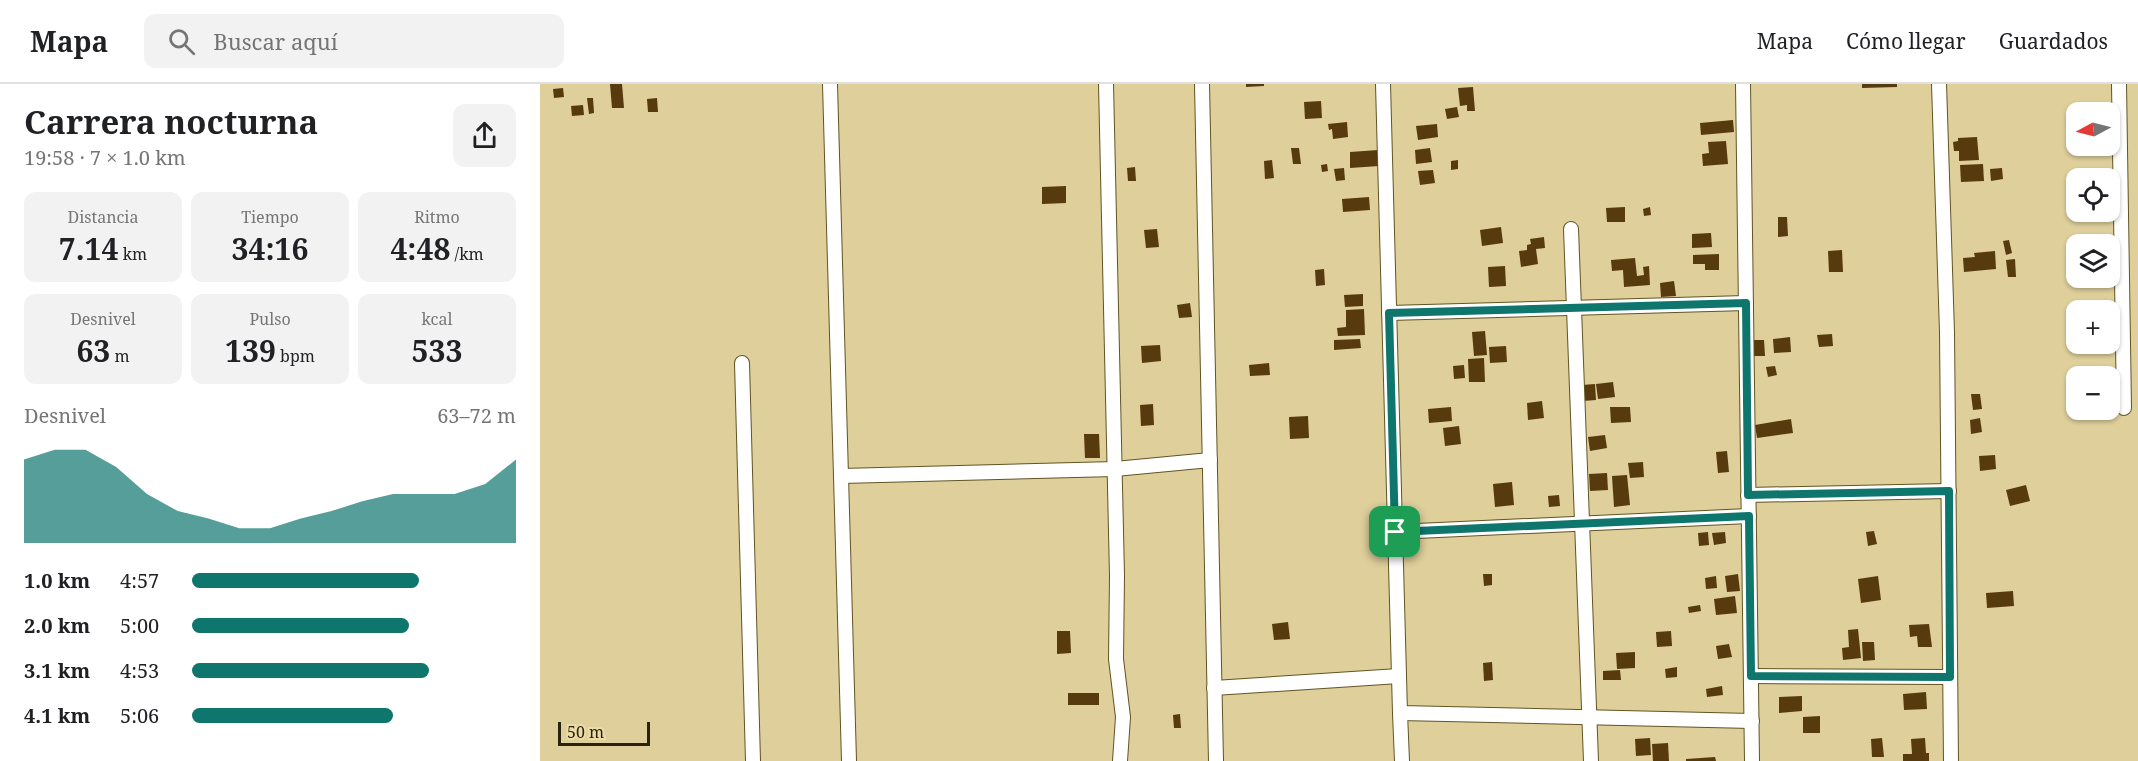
<!DOCTYPE html>
<html lang="es">
<head>
<meta charset="utf-8">
<style>
	:root { --surface:#fff; --page:#f2f2f2; --text:#202124; --muted:#757577; --line:#e0e0e0; --accent:#0f766e }
	body { margin:0; font-family:"Noto Serif",serif; background:var(--page); color:var(--text); height:100vh; display:flex; flex-direction:column; font-size:22px; white-space:nowrap }
	* { box-sizing:border-box; margin:0 }
	p { font-size:20px; color:var(--muted) }
	.icon { flex:none; width:33px; height:33px; fill:none; stroke:currentColor; stroke-width:2; stroke-linecap:round; stroke-linejoin:round }
	.map { position:relative; flex:1; overflow:hidden }
	.details { display:flex; flex-direction:column; background:var(--surface); width:540px }
	.details>* { flex:none }
	.needle { width:39px; rotate:263deg }
	.buttons { position:absolute; left:1526px; top:18px; display:grid; gap:12px }
	.buttons a { display:grid; place-items:center; width:54px; height:54px; border-radius:12px; background:var(--surface); box-shadow:0 2px 4px #0004; font-size:30px }
	.scale { position:absolute; left:18px; bottom:15px; width:92px; box-sizing:border-box; padding-left:6px; border:3px solid #29230e; border-top:0; font-size:16px; line-height:21px; white-space:nowrap; color:#29230e; -webkit-text-stroke:4px #ecdca8; paint-order:stroke }
	.pin { position:absolute; display:grid; place-items:center; width:51px; height:51px; color:#fff; margin:-26px; border-radius:12px; box-shadow:0 3px 9px #0006 }
	.round { display:grid; place-items:center; flex:none; width:63px; height:63px; border-radius:12px; background:var(--page) }
	.summary { display:flex; align-items:center; justify-content:space-between; height:102px; padding:0 24px }
	h1 { font-size:33px; font-weight:700; line-height:45px }
	.metrics { display:grid; grid-template-columns:repeat(3,1fr); gap:9px; height:102px; padding:6px 24px }
	.metrics div { display:grid; align-content:center; border-radius:12px; background:var(--page); text-align:center }
	.metrics b { font-size:30px; font-weight:700 }
	.metrics small { font-size:16px; font-weight:400 }
	.metrics p { font-size:16px }
	.chart { height:168px; padding:12px 24px }
	.chart p { display:flex; justify-content:space-between }
	.chart svg { width:100%; height:108px; margin-top:6px; fill:var(--accent); opacity:.7 }
	ul { padding:0 24px; list-style:none; font-size:20px }
	li { display:grid; grid-template-columns:96px 72px 1fr; align-items:center; height:45px }
	li i { height:15px; border-radius:8px; background:var(--accent) }
	header { display:flex; align-items:center; gap:36px; box-sizing:border-box; height:84px; padding:0 30px; background:var(--surface); border-bottom:2px solid var(--line) }
	header strong { font-size:28px }
	nav { display:flex; gap:33px; margin-inline-start:auto; font-size:21px }
	.search { width:420px; height:54px; background:var(--page); display:flex; align-items:center; gap:15px; box-sizing:border-box; padding:0 21px; border-radius:12px; color:var(--muted); font-size:22px }
	main { display:flex; flex:1; min-height:0 }
	.map>svg:first-child { display:block }
	.building { fill:#573a0e }
	.lines { fill:none; stroke-linecap:round; stroke-linejoin:round }
	.street-casing { stroke:#625423; stroke-width:16 }
	.street { stroke:#fff; stroke-width:14 }
	.route-casing { stroke:#fff; stroke-width:12 }
	.route { stroke:#0f766e; stroke-width:8 }
</style>
</head>
<body>
<header>
<strong>Mapa</strong>
<div class="search"><svg class="icon" aria-label="search" viewBox="0 0 24 24"><circle cx="10" cy="10" r="6"/><path d="M15 15l6 6"/></svg>Buscar aquí</div>
<nav><a>Mapa</a><a>Cómo llegar</a><a>Guardados</a></nav>
</header>
<main>
<section class="details">
<div class="summary"><div><h1>Carrera nocturna</h1><p>19:58 · 7 × 1.0 km</p></div><a class="round"><svg class="icon" aria-label="share" viewBox="0 0 24 24"><path d="M12 15V3M7 8l5-5 5 5M5 13v7h14v-7"/></svg></a></div>
<div class="metrics">
<div><p>Distancia</p><b>7.14<small> km</small></b></div>
<div><p>Tiempo</p><b>34:16</b></div>
<div><p>Ritmo</p><b>4:48<small> /km</small></b></div>
</div>
<div class="metrics">
<div><p>Desnivel</p><b>63<small> m</small></b></div>
<div><p>Pulso</p><b>139<small> bpm</small></b></div>
<div><p>kcal</p><b>533</b></div>
</div>
<div class="chart"><p><span>Desnivel</span>63–72 m</p>
<svg viewBox="0 0 160 44" preserveAspectRatio="none"><path d="M0 44V10L10 6L20 6L30 13L40 24L50 31L60 34L70 38L80 38L90 34L100 31L110 27L120 24L130 24L140 24L150 20L160 10V44z"/></svg>
</div>
<ul>
<li><b>1.0 km</b>4:57<i style="width:70%"></i></li>
<li><b>2.0 km</b>5:00<i style="width:67%"></i></li>
<li><b>3.1 km</b>4:53<i style="width:73%"></i></li>
<li><b>4.1 km</b>5:06<i style="width:62%"></i></li>
</ul>
</section>
<div class="map">
<svg width="1598" height="677" viewBox="0 0 1598 677">
	<rect width="100%" height="100%" fill="#decf9b"/>
	<!-- building -->
	<g class="building">
		<path d="M70,0H82L84,24H72Z"/>
		<path d="M706,0H724V2L706,3Z"/>
		<path d="M1322,0H1357V3L1322,4Z"/>
		<path d="M933,3L935,27H927V21L920,22L918,4Z"/>
		<path d="M23,4L24,13L14,14L13,5Z"/>
		<path d="M47,14H53L54,29L49,30Z"/>
		<path d="M117,14L118,28H108L107,15Z"/>
		<path d="M781,17L782,34L765,35L764,18Z"/>
		<path d="M43,21L44,31L32,32L31,22Z"/>
		<path d="M917,23L919,33L907,35L905,25Z"/>
		<path d="M1193,36L1194,48L1161,51L1160,39Z"/>
		<path d="M807,38L808,53L793,55L792,45L789,46L788,40Z"/>
		<path d="M897,40L898,53L878,56L876,42Z"/>
		<path d="M1437,53L1439,76L1419,77V67H1414L1413,58L1418,57V54Z"/>
		<path d="M1186,57L1188,80L1163,82L1162,70L1169,69L1168,58Z"/>
		<path d="M751,64H759L761,80H753Z"/>
		<path d="M890,64L892,78L876,80L875,66Z"/>
		<path d="M838,66L839,82L810,84V68Z"/>
		<path d="M732,76L734,94L725,95L724,77Z"/>
		<path d="M918,76V85L911,86V77Z"/>
		<path d="M787,80L788,87L782,88L781,81Z"/>
		<path d="M1443,80L1444,97L1421,98L1420,81Z"/>
		<path d="M595,83L596,97H588L587,84Z"/>
		<path d="M804,84L805,96L796,97L794,85Z"/>
		<path d="M1462,84L1463,95L1451,97L1450,85Z"/>
		<path d="M893,86L895,99L880,101L878,87Z"/>
		<path d="M526,102V119L502,120V103Z"/>
		<path d="M829,113L830,126L803,128L802,115Z"/>
		<path d="M1085,123V138H1067L1066,124Z"/>
		<path d="M1110,123L1111,131L1104,132L1103,125Z"/>
		<path d="M1238,133H1247L1248,152L1238,153Z"/>
		<path d="M961,143L963,159L942,162L940,146Z"/>
		<path d="M617,145L619,163L606,164L604,146Z"/>
		<path d="M1171,149L1172,163L1152,164V150Z"/>
		<path d="M1004,153L1005,164L996,165L998,180L981,183L979,167L987,166V161L991,160L990,155Z"/>
		<path d="M1469,156L1472,169L1466,171L1463,157Z"/>
		<path d="M1302,166L1303,188H1289L1288,167Z"/>
		<path d="M1455,167L1456,185L1424,188L1423,174L1435,173L1434,169Z"/>
		<path d="M1179,170V186H1165V180H1153V171Z"/>
		<path d="M1095,174L1097,192L1104,191L1103,183L1109,182L1110,201L1084,203L1083,186L1072,187L1071,176Z"/>
		<path d="M1475,175L1476,193H1468L1466,176Z"/>
		<path d="M965,182L966,202L949,203L948,183Z"/>
		<path d="M784,185L785,201L776,202L775,186Z"/>
		<path d="M1134,197L1136,212L1121,213L1120,199Z"/>
		<path d="M823,210V222L805,223L804,211Z"/>
		<path d="M650,219L652,233L639,234L637,221Z"/>
		<path d="M824,225L825,251L798,252L797,244L806,243V226Z"/>
		<path d="M945,247L947,271L934,272L932,248Z"/>
		<path d="M1292,250L1293,262L1279,263L1277,251Z"/>
		<path d="M1250,253L1251,268L1234,269L1233,255Z"/>
		<path d="M820,255L821,264L794,266V256Z"/>
		<path d="M1213,256H1224L1225,272H1214Z"/>
		<path d="M620,261L621,277L602,279L601,262Z"/>
		<path d="M966,262L967,278L950,279L949,263Z"/>
		<path d="M944,274L945,298H929L928,275Z"/>
		<path d="M729,279L730,291L710,292L709,281Z"/>
		<path d="M924,281L925,294L914,295L913,282Z"/>
		<path d="M1235,282L1237,291L1228,293L1226,283Z"/>
		<path d="M1073,298L1075,313L1058,315L1056,300Z"/>
		<path d="M1055,300L1056,316L1043,317L1042,301Z"/>
		<path d="M1431,310H1440L1442,325L1433,326Z"/>
		<path d="M1002,317L1004,334L988,336L987,319Z"/>
		<path d="M613,320L614,341L601,342L600,321Z"/>
		<path d="M911,323L912,337L889,339L888,325Z"/>
		<path d="M1070,323H1090L1091,338L1071,339Z"/>
		<path d="M768,332L769,354L750,355L749,333Z"/>
		<path d="M1440,334L1442,348L1431,350L1430,336Z"/>
		<path d="M1251,335L1253,349L1217,354L1215,341Z"/>
		<path d="M919,342L921,360L905,362L903,344Z"/>
		<path d="M544,350H559L560,374H545Z"/>
		<path d="M1065,351L1067,364L1050,367L1048,353Z"/>
		<path d="M1187,367L1189,388L1178,389L1176,368Z"/>
		<path d="M1455,371L1456,385L1440,387L1439,372Z"/>
		<path d="M1103,378L1104,393L1090,394L1088,379Z"/>
		<path d="M1067,389L1068,406L1050,407L1049,390Z"/>
		<path d="M1087,391L1090,421L1074,423L1072,392Z"/>
		<path d="M972,398L974,421L955,423L953,400Z"/>
		<path d="M1486,401L1490,417L1470,422L1466,406Z"/>
		<path d="M1019,411L1020,422L1009,423L1008,412Z"/>
		<path d="M1334,447L1337,460L1328,462L1326,448Z"/>
		<path d="M1168,448L1169,461L1159,462L1158,449Z"/>
		<path d="M1185,448L1186,459L1174,461L1172,449Z"/>
		<path d="M943,490H952V501L944,502Z"/>
		<path d="M1198,490L1200,507L1187,508L1185,492Z"/>
		<path d="M1176,492L1177,504L1166,505L1165,494Z"/>
		<path d="M1338,492L1341,516L1321,519L1318,495Z"/>
		<path d="M1473,507L1474,522L1447,524L1446,509Z"/>
		<path d="M1195,512L1197,529L1176,531L1174,515Z"/>
		<path d="M1160,521L1161,527L1149,529L1148,523Z"/>
		<path d="M748,538L750,555L734,556L732,540Z"/>
		<path d="M1389,540L1392,563H1378L1377,552L1370,553L1369,541Z"/>
		<path d="M1318,545L1321,574L1303,576L1302,564L1309,563L1308,546Z"/>
		<path d="M517,547H530L531,569L517,570Z"/>
		<path d="M1131,547L1132,562L1117,563L1116,548Z"/>
		<path d="M1322,558H1334L1335,576L1323,577Z"/>
		<path d="M1189,560L1192,573L1178,575L1176,562Z"/>
		<path d="M1095,568V584L1077,585L1076,569Z"/>
		<path d="M952,578L953,596L944,597L943,579Z"/>
		<path d="M1137,583V593L1126,594L1125,585Z"/>
		<path d="M1080,586L1081,596H1063V587Z"/>
		<path d="M1182,602L1183,611L1167,613L1166,605Z"/>
		<path d="M1386,608L1387,625L1364,626L1363,610Z"/>
		<rect x="528" y="609" width="31" height="12"/>
		<path d="M1262,612V627L1239,629V613Z"/>
		<path d="M640,630L641,644H634L633,631Z"/>
		<path d="M1280,632V649H1263V633Z"/>
		<path d="M1110,654L1111,671L1096,672L1095,655Z"/>
		<path d="M1342,654L1344,673H1332L1331,655Z"/>
		<path d="M1385,654L1386,669H1389V677H1363V670H1372L1371,655Z"/>
		<path d="M1128,659L1129,677H1113L1112,660Z"/>
		<path d="M1175,673L1176,677H1146V675Z"/>
	</g>
	<g class="lines">
		<!-- street casing -->
		<g class="street-casing">
			<g id="street">
				<path d="M290,0L309,677"/>
				<path d="M566,0L577,492L576,575L583,633L580,677"/>
				<path d="M662,0L676,677"/>
				<path d="M843,0L860,629L1212,637"/>
				<path d="M1203,0L1212,677"/>
				<path d="M1399,0L1407,248L1411,677"/>
				<path d="M1579,0L1584,324"/>
				<path d="M1031,145L1051,677"/>
				<path d="M849,229L1206,219"/>
				<path d="M202,279L213,677"/>
				<path d="M301,392L575,385L670,376"/>
				<path d="M1208,411L1409,407"/>
				<path d="M855,448L1209,432"/>
				<path d="M1211,592L1410,593"/>
				<path d="M674,604L859,592"/>
				<path d="M860,629L862,677"/>
			</g>
		</g>
		<!-- street -->
		<use href="#street" class="street"/>
	</g>
	<g class="lines">
		<!-- route casing -->
		<g class="route-casing">
			<path id="route" d="M1206,219L1208,411L1409,407L1410,593L1211,592L1209,432L855,448L849,229Z"/>
		</g>
		<!-- route -->
		<use href="#route" class="route"/>
	</g>
</svg>
<div class="buttons">
<a><svg class="needle" viewBox="-14 -14 28 28"><path d="M0-13l5 13h-10z" fill="#e53935"/><path d="M0 13l5-13h-10z" fill="#757577"/></svg></a>
<a><svg class="icon" aria-label="locate" viewBox="0 0 24 24"><circle cx="12" cy="12" r="6"/><path d="M12 2v4M12 18v4M2 12h4M18 12h4"/></svg></a>
<a><svg class="icon" aria-label="layers" viewBox="0 0 24 24"><path d="M12 4l9 5-9 5-9-5zM3 14l9 5 9-5"/></svg></a>
<a>+</a>
<a>−</a>
</div>
<div class="scale">50 m</div>
<div class="pin" style="left:855px;top:448px;background:#1e9e55"><svg class="icon" aria-label="arrive" viewBox="0 0 24 24"><path d="M6 21V4h12l-3 4 3 4H6"/></svg></div>
</div>
</main>
</body>
</html>
